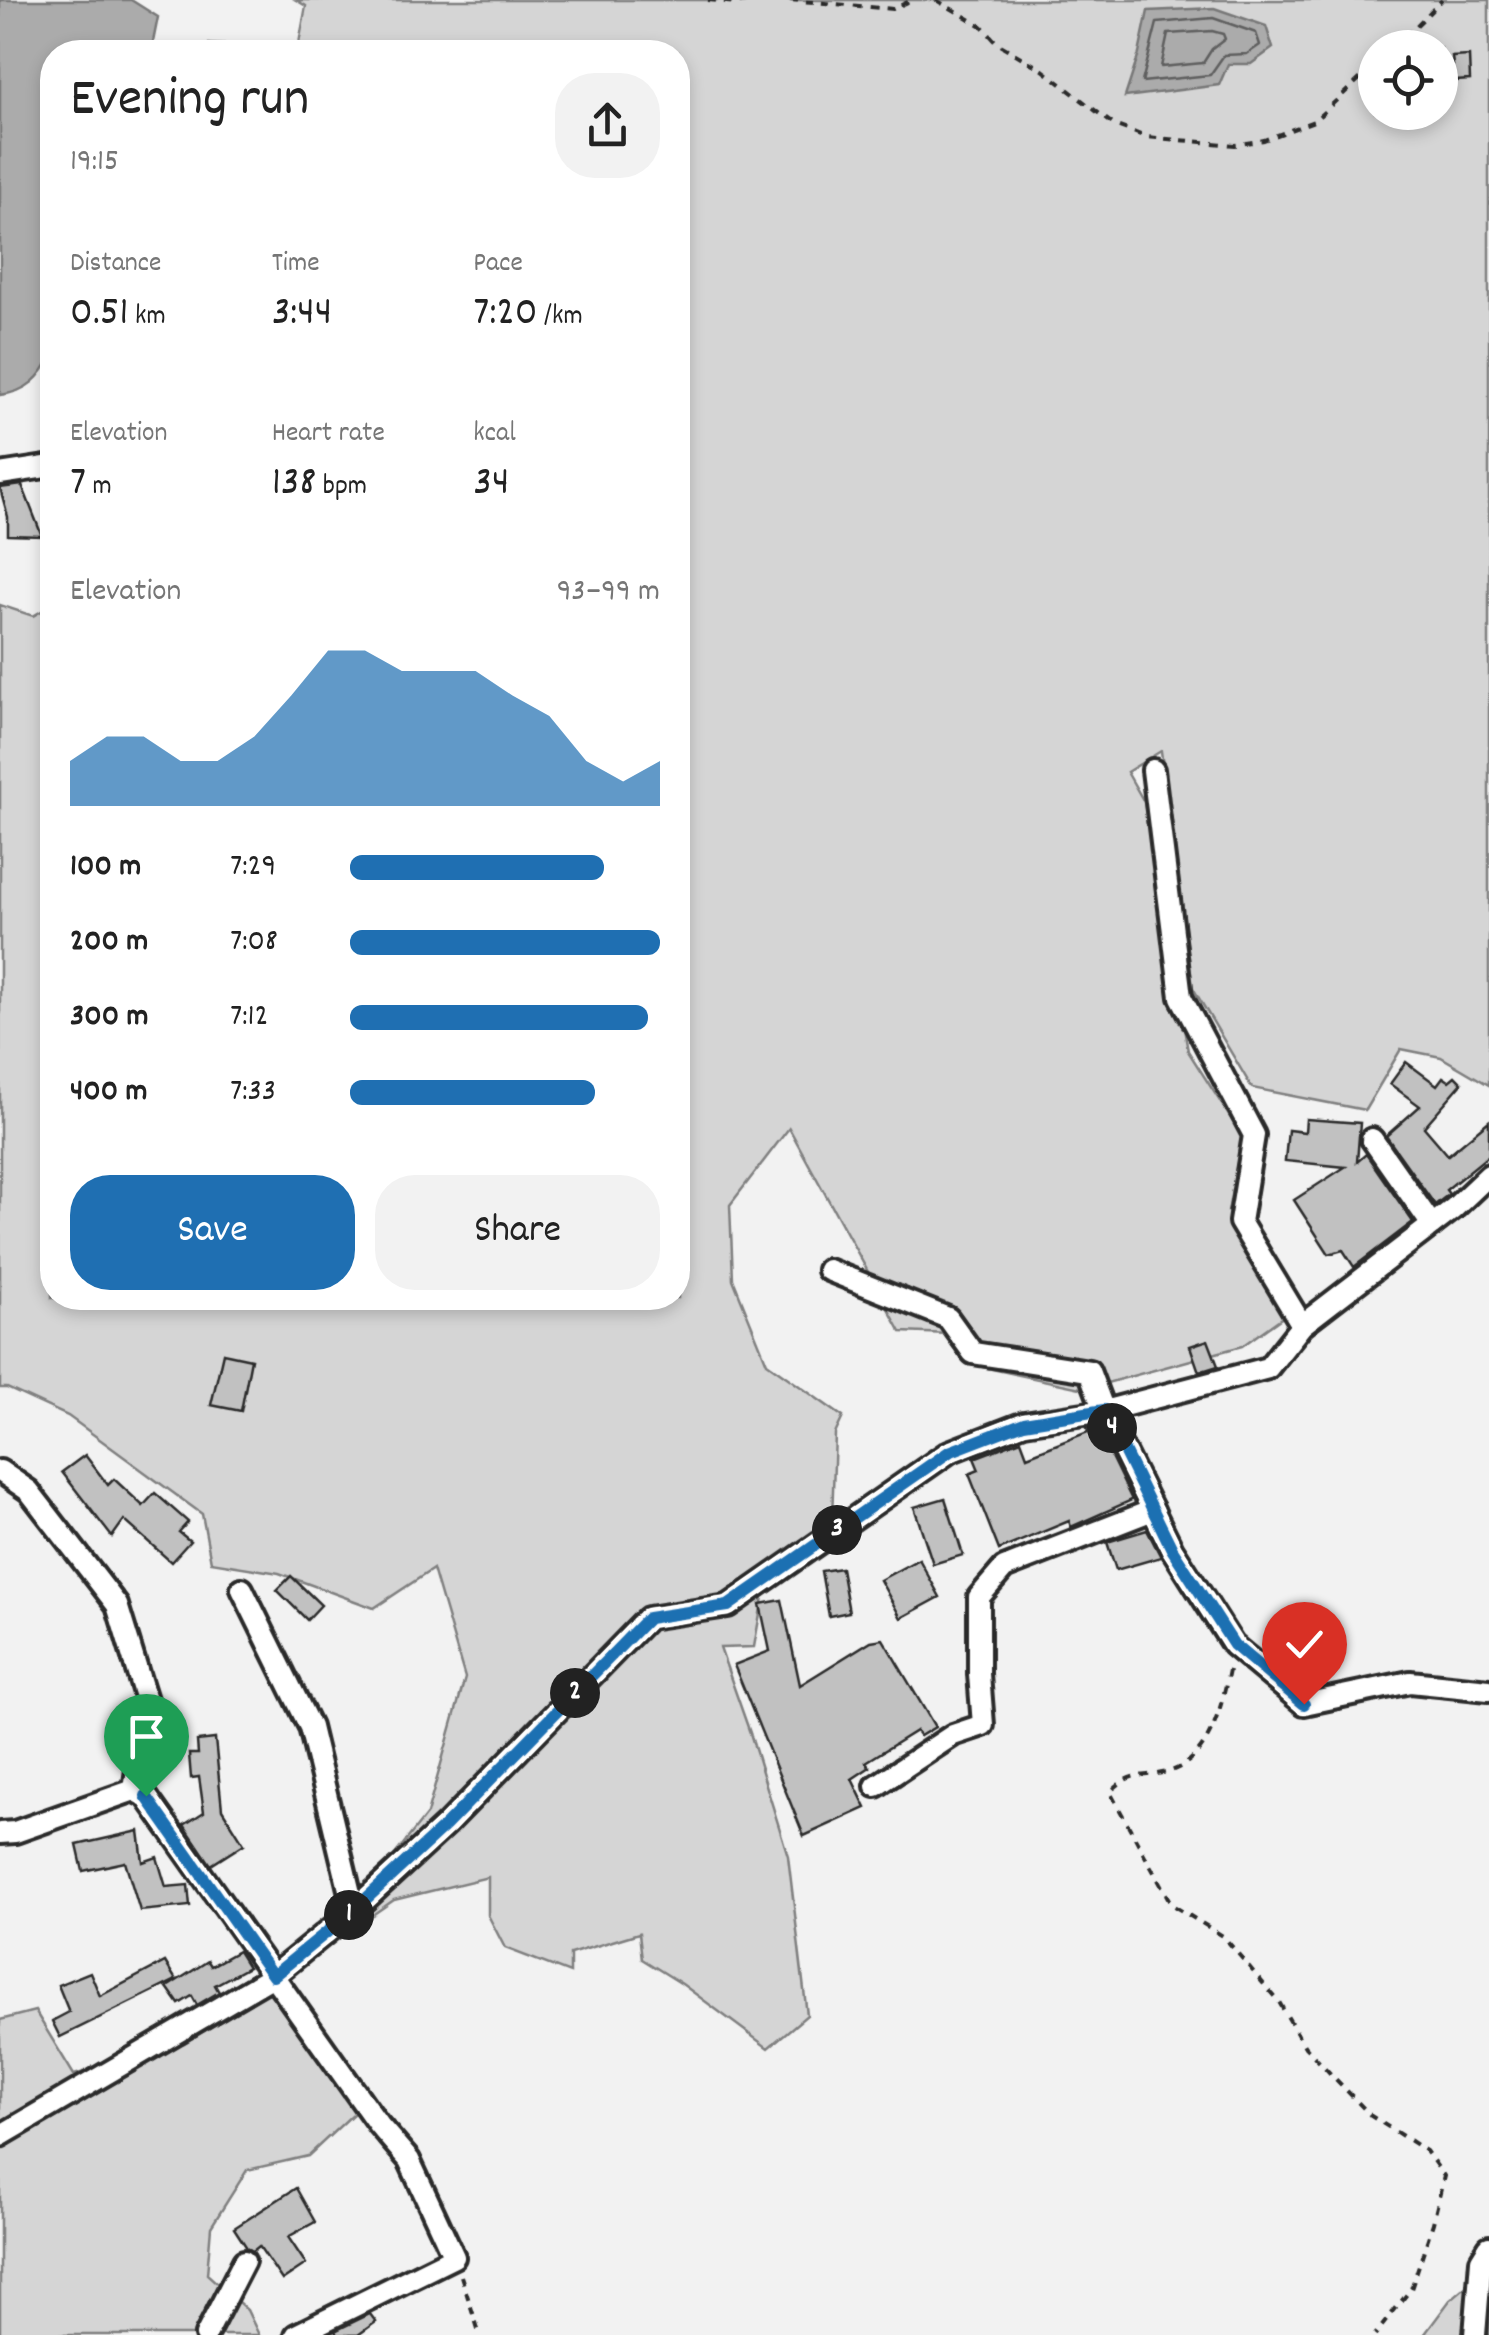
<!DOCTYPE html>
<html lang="en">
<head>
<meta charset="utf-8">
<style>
	:root { --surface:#fff; --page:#f2f2f2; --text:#222; --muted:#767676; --accent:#1f6fb2 }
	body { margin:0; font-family:Dekko,sans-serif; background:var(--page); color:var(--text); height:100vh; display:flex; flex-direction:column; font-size:38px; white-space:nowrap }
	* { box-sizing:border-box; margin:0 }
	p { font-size:32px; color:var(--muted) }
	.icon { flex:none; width:55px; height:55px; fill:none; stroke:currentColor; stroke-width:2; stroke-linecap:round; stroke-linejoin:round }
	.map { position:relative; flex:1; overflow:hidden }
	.sheet { position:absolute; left:40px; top:40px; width:650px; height:1270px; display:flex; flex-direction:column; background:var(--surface); border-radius:40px; box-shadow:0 5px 15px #0003 }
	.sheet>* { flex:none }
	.fabs { position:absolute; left:1358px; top:30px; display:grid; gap:20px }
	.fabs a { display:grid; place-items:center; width:100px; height:100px; border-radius:50%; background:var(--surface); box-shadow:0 5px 15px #0003; font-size:50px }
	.pin { position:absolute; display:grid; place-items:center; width:85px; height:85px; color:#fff; margin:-102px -42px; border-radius:50% 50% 50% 0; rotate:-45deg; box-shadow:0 0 10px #0007 }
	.pin .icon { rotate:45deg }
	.km { position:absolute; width:50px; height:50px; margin:-25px; border-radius:50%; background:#222; color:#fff; font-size:28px; line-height:50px; text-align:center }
	.round { display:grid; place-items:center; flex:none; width:105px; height:105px; border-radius:40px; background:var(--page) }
	.overview { display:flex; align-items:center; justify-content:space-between; height:170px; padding:0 30px }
	h1 { font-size:55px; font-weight:600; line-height:75px }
	.figures { display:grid; grid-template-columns:repeat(3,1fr); gap:15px; height:170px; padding:10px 30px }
	.figures div { display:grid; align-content:center }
	.figures b { font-size:42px; font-weight:600 }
	.figures small { font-size:28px; font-weight:400 }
	.figures p { font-size:28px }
	.chart { height:280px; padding:20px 30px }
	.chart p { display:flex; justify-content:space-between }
	.chart svg { width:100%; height:180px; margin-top:10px; fill:var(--accent); opacity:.7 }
	.action { display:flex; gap:20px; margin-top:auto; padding:20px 30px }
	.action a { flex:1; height:115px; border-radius:40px; background:var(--accent); color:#fff; font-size:40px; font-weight:600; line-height:115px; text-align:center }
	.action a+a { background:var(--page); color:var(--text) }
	ul { padding:0 30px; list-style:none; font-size:32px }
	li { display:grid; grid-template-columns:160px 120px 1fr; align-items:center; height:75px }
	li i { height:25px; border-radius:12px; background:var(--accent) }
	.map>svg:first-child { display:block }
	.green { fill:#d5d5d5; stroke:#808080; stroke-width:2.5; fill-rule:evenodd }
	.water { fill:#ababab; stroke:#787878; stroke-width:2.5 }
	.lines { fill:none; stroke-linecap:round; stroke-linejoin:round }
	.shore { stroke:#5e5e5e; stroke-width:2.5 }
	.building { fill:#c1c1c1; stroke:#2b2b2b; stroke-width:2.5 }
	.minor-casing { stroke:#2b2b2b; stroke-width:28 }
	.path { stroke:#2b2b2b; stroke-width:4; stroke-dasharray:8 8; stroke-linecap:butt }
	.minor { stroke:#fff; stroke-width:20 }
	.route-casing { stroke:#fff; stroke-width:20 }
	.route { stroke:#1f6fb2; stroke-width:12 }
</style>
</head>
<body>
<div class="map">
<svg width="1489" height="2335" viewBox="0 0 1489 2335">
	<rect width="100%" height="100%" fill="#f2f2f2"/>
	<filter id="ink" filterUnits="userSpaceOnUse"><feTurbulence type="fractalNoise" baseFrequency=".01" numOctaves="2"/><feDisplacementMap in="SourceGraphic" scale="20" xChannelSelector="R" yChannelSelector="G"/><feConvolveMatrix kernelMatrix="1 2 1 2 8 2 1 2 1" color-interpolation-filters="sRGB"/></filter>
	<g filter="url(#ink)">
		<!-- green -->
		<g class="green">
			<path d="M296,0H1489V1085L1441,1057L1401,1049L1365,1110L1252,1088L1193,988L1161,751L1127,772L1144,802L1188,1051L1242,1136L1228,1212L1284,1316L1242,1346L1085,1389L968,1364L950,1334L901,1332L789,1128L730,1205L733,1279L767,1363L843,1417L835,1434L831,1547L764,1591L754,1647L720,1648L750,1733L788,1856L807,2015L768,2048L682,1984L642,1959L639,1933L570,1954V1973L505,1948L488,1915V1877L394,1900L368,1918L382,1871L427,1814L465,1678L433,1569L374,1608L279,1573L211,1562L202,1514L68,1416L7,1388H0V605L33,616L52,605V1298H678V52H207L209,44L298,49L306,6ZM1375,48H1440V112H1375Z"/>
			<path d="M293,1983L369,2099L308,2156L247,2170L211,2227L207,2274L247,2310L259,2335H0V2020L35,2011L74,2075L184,2043L266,1994Z"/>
			<path d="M1489,2267V2335H1424L1450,2300Z"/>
		</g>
		<!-- water -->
		<g class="water">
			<path d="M0,0H131L158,17L151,52H52V354C41,378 27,392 0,395Z"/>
			<path d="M1214,8L1266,26L1273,48L1251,64H1228L1219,85L1125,97L1139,54L1148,11Z"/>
		</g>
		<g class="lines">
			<!-- shore -->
			<g class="shore">
				<path d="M1213,18L1256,33L1260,45L1247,54L1224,55L1210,75L1142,82L1157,23Z"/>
				<path d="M1212,31L1223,34L1225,39L1212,49L1203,63L1161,67L1168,34Z"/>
			</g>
		</g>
		<!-- building -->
		<g class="building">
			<path d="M1469,56L1470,80L1440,82V66L1453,65L1452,57Z"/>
			<path d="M22,485L42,536L8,535V517L0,488Z"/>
			<path d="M1406,1062L1437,1085L1443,1077L1449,1081L1455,1076L1462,1083L1424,1127L1448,1155L1489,1121V1155L1446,1190L1449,1194L1435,1205L1386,1136L1420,1106L1390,1084Z"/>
			<path d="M1306,1119L1360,1123L1357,1162L1366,1154L1413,1222L1354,1267L1343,1250L1329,1254L1294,1200L1345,1167L1285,1161L1288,1130L1305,1132Z"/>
			<path d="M1208,1340L1218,1366L1199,1372L1190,1346Z"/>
			<path d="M223,1353L251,1359L241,1411L211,1405Z"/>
			<path d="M1096,1426L1132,1500L1071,1527L1069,1521L999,1550L969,1474L979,1470L974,1458L1021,1440L1027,1456L1088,1432L1087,1428Z"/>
			<path d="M85,1455L108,1485L114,1479L143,1506L155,1493L188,1522L179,1532L190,1541L171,1562L124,1520L112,1537L62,1472Z"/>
			<path d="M945,1498L963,1555L933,1564L914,1507Z"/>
			<path d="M1147,1530L1161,1557L1116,1570L1107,1542Z"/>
			<path d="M919,1559L940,1597L901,1618L880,1580Z"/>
			<path d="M841,1568L849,1612L829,1616L821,1571Z"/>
			<path d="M291,1576L321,1605L307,1620L277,1590Z"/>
			<path d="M782,1600L800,1685L871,1641L883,1639L935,1727L920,1736L916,1731L866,1762L870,1767L852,1779L866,1808L804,1836L734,1665L770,1651L760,1604Z"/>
			<path d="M215,1739L222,1809L244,1844L211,1865L184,1825L204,1812L199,1777L191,1778L189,1754H198L197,1741Z"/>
			<path d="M139,1831L143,1862L157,1857L166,1887L188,1885L190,1906L140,1911L125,1862L83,1871L77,1845Z"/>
			<path d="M238,1951L248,1967L215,1985L219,1992L197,2005L192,1996L179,2004L167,1987L208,1961L211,1966Z"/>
			<path d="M165,1962L176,1980L60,2037L52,2021L69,2012L58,1985L90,1972L100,1996Z"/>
			<path d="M296,2188L315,2222L288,2237L306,2264L282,2280L259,2246L253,2251L247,2248L234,2228Z"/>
			<path d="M370,2314L376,2322L358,2335H337L335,2331Z"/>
		</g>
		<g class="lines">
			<!-- minor casing -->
			<g class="minor-casing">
				<g id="minor">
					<path d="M0,474L52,466"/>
					<path d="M1153,770L1181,997L1254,1135L1240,1222L1302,1325"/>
					<path d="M1372,1139L1432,1225"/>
					<path d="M828,1270L948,1318L973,1353L1089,1371L1104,1411L1172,1549L1233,1645L1304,1704L1410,1682L1489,1690"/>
					<path d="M0,1471L29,1491L117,1605L147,1703L134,1790"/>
					<path d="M242,1589L310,1727L354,1910"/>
					<path d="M876,1786L953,1735L983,1725L979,1674V1597L1004,1568L1153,1510"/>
					<path d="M0,1833L15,1832L134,1790L146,1796L378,2124L409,2160L454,2257L296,2335"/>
					<path d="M0,2136L273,1976L354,1910L446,1825L648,1618L728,1606L949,1452L1024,1423L1104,1411L1268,1368L1302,1325L1453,1209L1489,1175"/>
					<path d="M206,2335L244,2261"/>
					<path d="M1475,2335L1481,2260L1489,2247"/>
				</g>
			</g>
			<!-- path -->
			<g class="path">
				<path d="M708,0L737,3L765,0"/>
				<path d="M790,0L893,9L912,0"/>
				<path d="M936,0L982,26L997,43L1043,70L1114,125L1146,137L1235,145L1264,140L1314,121L1375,65"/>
				<path d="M1394,48L1442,0"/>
				<path d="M1229,1670C1222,1706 1209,1762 1167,1772C1138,1779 1134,1769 1110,1792L1172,1905L1223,1936L1279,2002L1305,2047L1371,2116L1426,2151L1444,2176L1433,2223L1411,2289L1375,2335"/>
				<path d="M461,2276L480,2335"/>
			</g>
			<!-- minor -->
			<use href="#minor" class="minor"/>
		</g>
	</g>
	<g class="lines" filter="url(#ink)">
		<!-- route casing -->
		<g class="route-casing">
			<path id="route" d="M146,1796L273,1976L354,1910L446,1825L648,1618L728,1606L949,1452L1024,1423L1104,1410L1172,1549L1234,1645L1304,1704"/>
		</g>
		<!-- route -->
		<use href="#route" class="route"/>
	</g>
</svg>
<div class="fabs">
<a><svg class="icon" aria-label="locate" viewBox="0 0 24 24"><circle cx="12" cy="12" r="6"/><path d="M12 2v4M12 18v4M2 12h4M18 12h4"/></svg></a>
</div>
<div class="pin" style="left:146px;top:1796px;background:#1e9e55"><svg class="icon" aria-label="arrive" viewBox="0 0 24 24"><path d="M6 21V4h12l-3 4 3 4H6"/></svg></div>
<div class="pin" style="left:1304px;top:1704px;background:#d93025"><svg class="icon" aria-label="check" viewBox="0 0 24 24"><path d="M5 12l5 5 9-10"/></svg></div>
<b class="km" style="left:349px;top:1915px">1</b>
<b class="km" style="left:575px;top:1693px">2</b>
<b class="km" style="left:837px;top:1530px">3</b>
<b class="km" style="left:1112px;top:1428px">4</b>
<section class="sheet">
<div class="overview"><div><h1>Evening run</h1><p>19:15</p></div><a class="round"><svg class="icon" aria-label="share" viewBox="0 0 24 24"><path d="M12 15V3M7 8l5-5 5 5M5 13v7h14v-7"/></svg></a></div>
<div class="figures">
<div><p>Distance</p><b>0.51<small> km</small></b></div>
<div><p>Time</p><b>3:44</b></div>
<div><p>Pace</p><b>7:20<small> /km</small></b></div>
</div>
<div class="figures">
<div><p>Elevation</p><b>7<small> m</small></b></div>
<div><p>Heart rate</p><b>138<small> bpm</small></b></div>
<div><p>kcal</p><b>34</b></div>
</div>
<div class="chart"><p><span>Elevation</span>93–99 m</p>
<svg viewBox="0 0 160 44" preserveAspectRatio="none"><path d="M0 44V33L10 27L20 27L30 33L40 33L50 27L60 17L70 6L80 6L90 11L100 11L110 11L120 17L130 22L140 33L150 38L160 33V44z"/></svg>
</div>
<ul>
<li><b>100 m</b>7:29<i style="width:82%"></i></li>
<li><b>200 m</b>7:08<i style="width:100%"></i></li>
<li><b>300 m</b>7:12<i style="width:96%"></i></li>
<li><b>400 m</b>7:33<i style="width:79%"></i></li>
</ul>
<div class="action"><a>Save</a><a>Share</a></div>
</section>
</div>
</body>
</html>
